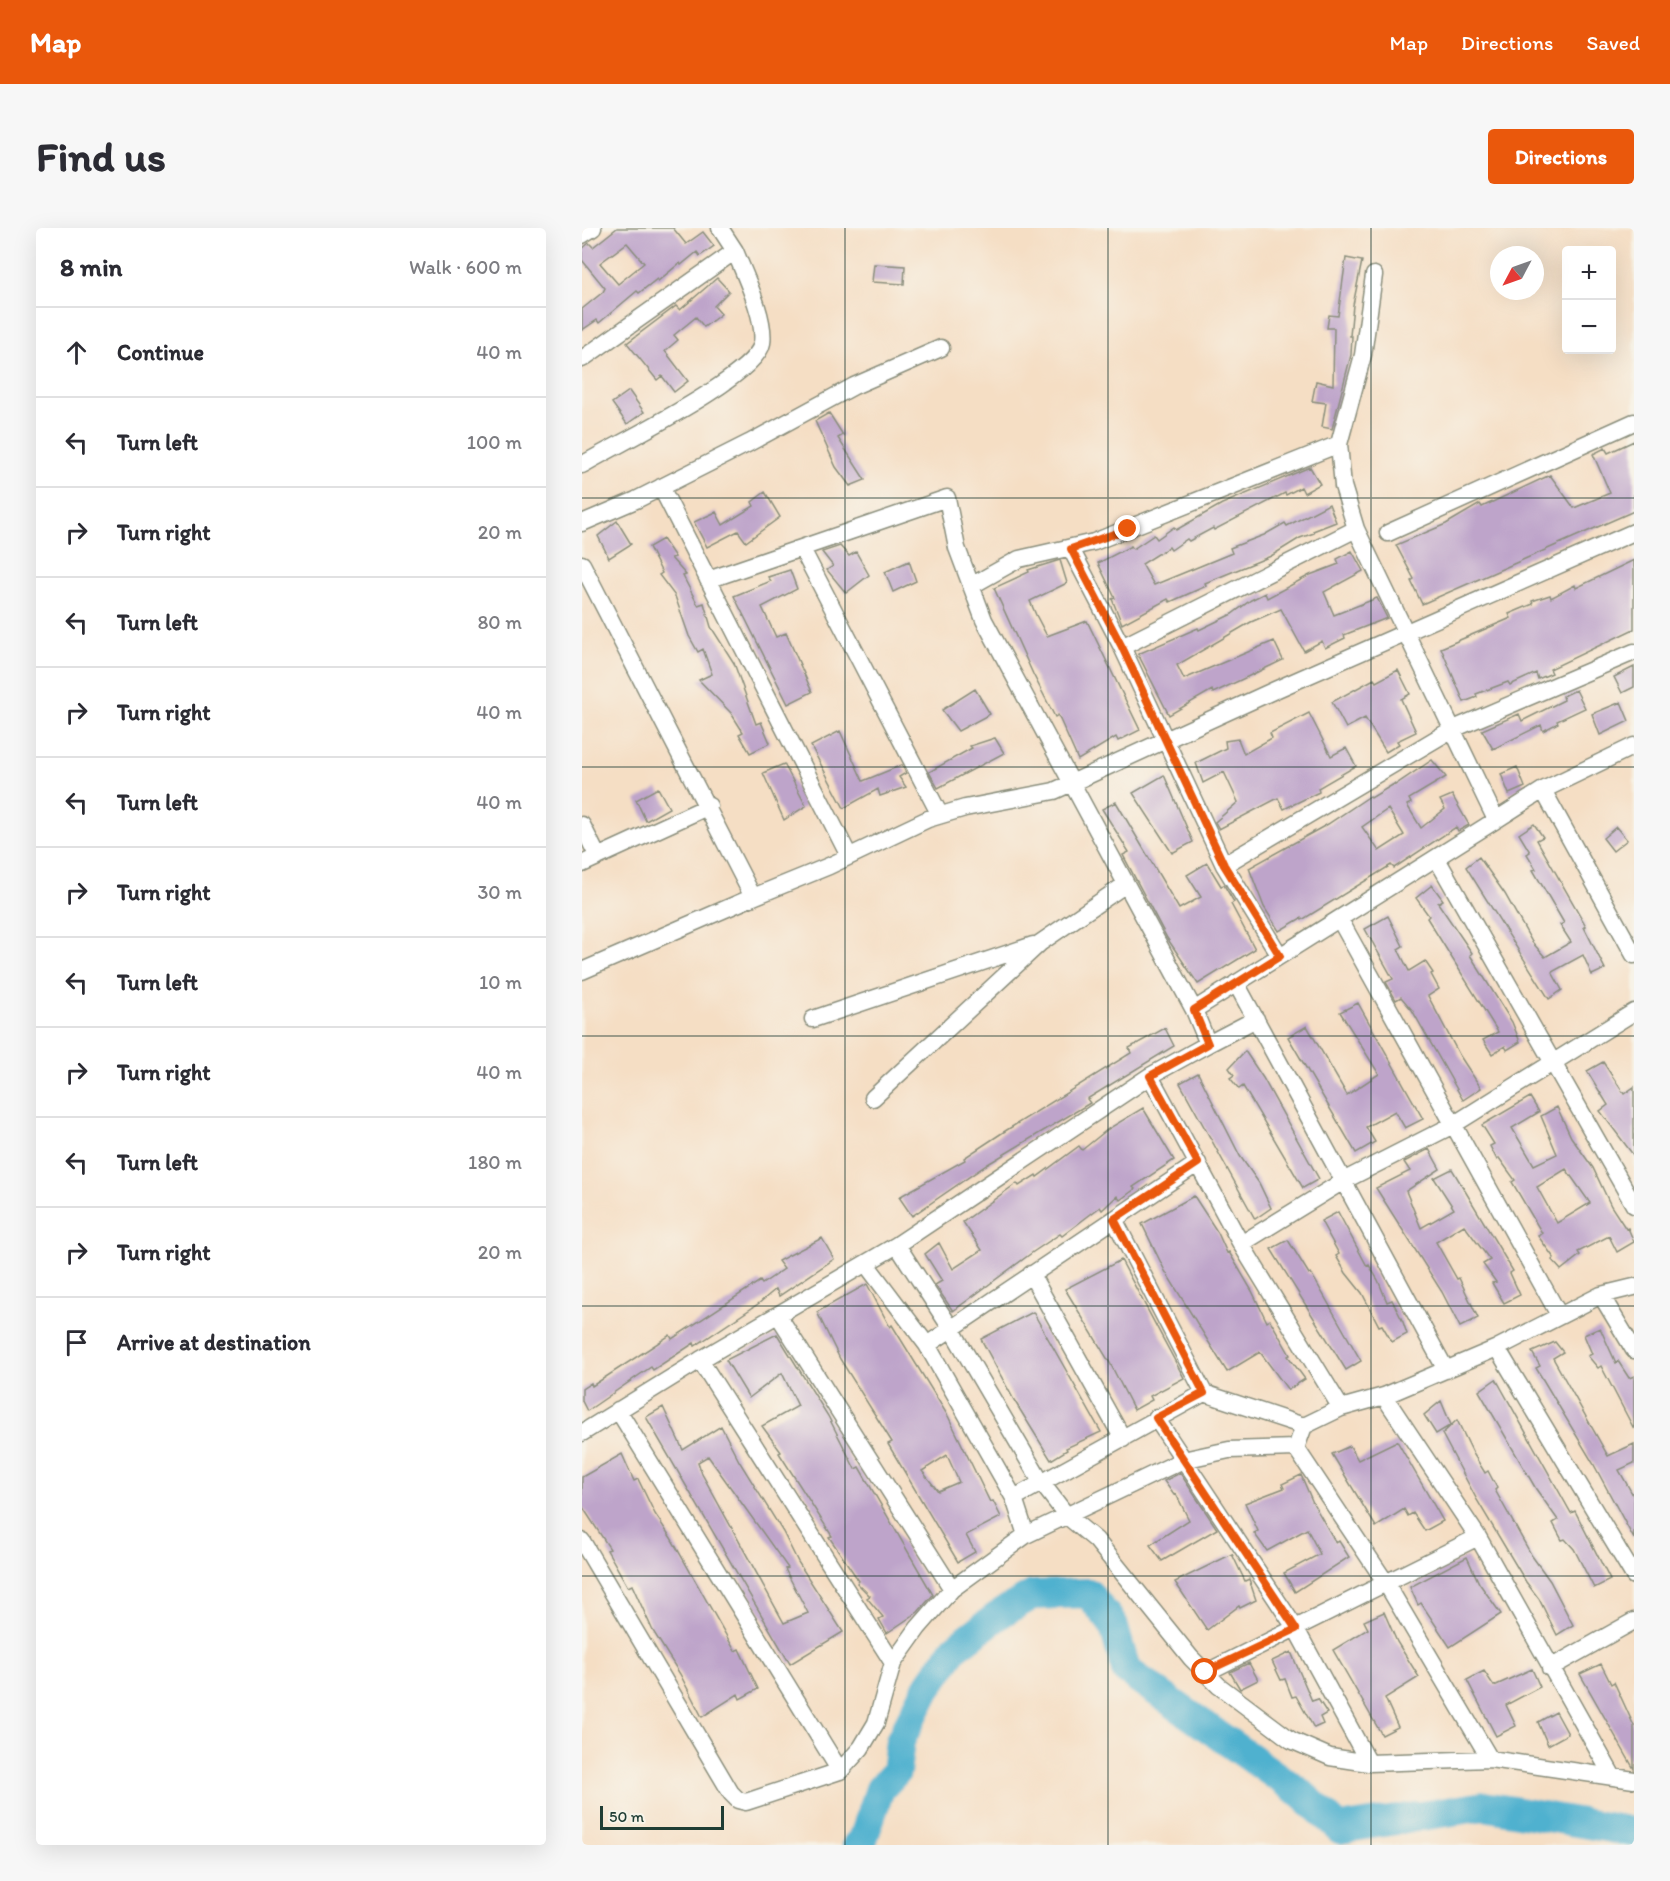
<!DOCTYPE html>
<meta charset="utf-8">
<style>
:root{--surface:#fff;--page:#f7f7f7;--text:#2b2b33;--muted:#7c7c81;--line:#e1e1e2;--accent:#ea580c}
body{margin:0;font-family:Itim,sans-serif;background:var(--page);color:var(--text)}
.controls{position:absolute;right:18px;top:18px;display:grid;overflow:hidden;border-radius:6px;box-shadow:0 6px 24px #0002}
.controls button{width:54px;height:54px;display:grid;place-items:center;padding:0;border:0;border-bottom:2px solid var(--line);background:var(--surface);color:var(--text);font:30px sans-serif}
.compass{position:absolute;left:908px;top:18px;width:54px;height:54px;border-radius:50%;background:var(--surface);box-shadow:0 6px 24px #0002;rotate:229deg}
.scale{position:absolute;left:18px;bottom:15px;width:124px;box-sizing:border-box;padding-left:6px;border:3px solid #1f3d34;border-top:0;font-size:16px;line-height:21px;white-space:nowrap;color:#1f3d34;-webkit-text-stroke:4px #f7f3e8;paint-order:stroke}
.stop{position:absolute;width:18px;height:18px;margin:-14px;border:4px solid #ea580c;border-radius:50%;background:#fff}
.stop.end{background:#ea580c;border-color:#fff;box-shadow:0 2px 6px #0008}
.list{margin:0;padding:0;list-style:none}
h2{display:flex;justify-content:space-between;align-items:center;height:78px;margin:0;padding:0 24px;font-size:26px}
h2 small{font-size:20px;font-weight:400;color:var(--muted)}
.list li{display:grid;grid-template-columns:39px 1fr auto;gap:18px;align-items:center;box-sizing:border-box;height:90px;padding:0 24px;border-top:2px solid var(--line)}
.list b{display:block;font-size:22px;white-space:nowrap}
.list em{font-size:20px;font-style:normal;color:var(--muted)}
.icon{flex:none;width:33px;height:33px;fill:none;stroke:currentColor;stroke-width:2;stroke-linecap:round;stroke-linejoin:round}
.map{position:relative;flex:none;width:1052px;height:1617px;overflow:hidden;border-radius:6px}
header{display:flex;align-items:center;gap:36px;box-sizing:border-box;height:84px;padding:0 30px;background:var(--accent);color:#fff}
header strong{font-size:28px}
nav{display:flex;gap:33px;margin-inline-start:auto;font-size:21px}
.intro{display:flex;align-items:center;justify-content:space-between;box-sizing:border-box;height:144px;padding:0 36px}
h1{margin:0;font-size:42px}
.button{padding:15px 27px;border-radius:6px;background:var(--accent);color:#fff;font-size:21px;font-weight:700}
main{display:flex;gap:36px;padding:0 36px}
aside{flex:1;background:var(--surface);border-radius:6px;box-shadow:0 6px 24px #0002}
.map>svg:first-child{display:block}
</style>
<header>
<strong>Map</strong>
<nav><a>Map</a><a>Directions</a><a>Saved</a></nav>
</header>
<div class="intro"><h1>Find us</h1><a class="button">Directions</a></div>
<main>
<aside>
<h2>8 min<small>Walk · 600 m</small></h2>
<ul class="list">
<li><svg class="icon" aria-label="ahead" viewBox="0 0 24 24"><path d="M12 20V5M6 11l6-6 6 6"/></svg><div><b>Continue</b></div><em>40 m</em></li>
<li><svg class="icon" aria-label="left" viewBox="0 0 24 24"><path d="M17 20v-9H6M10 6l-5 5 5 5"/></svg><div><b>Turn left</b></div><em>100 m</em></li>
<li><svg class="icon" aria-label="right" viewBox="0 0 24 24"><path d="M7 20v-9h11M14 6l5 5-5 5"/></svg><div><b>Turn right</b></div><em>20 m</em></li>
<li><svg class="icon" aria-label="left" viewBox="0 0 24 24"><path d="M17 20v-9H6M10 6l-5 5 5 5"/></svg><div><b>Turn left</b></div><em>80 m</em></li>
<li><svg class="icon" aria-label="right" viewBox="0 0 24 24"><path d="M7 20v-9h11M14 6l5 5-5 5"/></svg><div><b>Turn right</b></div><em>40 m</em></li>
<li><svg class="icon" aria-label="left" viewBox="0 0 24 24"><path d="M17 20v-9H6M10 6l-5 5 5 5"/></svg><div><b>Turn left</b></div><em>40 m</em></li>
<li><svg class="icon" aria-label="right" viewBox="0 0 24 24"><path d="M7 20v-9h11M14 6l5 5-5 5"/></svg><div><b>Turn right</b></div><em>30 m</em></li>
<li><svg class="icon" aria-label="left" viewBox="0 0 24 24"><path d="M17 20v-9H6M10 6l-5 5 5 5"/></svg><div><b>Turn left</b></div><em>10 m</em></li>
<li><svg class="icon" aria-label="right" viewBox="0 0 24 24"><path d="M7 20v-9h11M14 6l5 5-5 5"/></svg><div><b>Turn right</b></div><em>40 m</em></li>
<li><svg class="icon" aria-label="left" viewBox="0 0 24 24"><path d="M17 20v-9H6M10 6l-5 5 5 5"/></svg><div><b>Turn left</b></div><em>180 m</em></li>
<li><svg class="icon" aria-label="right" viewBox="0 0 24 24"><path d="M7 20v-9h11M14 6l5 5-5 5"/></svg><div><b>Turn right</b></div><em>20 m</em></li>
<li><svg class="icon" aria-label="arrive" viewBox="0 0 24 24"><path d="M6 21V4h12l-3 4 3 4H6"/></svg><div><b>Arrive at destination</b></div></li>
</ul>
</aside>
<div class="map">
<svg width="1052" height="1617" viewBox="0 0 1052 1617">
<rect width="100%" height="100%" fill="#f7f3e8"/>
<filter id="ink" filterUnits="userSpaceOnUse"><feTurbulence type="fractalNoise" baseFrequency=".0167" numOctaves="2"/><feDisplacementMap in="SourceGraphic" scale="12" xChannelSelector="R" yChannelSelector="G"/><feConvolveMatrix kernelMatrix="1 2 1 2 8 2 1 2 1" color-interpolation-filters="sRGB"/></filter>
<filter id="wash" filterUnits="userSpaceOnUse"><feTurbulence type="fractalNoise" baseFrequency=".008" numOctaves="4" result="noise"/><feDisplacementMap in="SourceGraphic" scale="24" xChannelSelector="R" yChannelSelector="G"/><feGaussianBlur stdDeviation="1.35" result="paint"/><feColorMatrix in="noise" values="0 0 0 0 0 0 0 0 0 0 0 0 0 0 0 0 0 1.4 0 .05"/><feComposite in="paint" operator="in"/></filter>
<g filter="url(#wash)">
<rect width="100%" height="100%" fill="#f5dec4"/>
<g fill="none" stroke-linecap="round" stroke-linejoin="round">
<!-- river -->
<path stroke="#50b1cf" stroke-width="30" d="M275 1617 280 1614 298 1561 314 1544 318 1513 345 1460 373 1420 421 1384 451 1367 506 1365 531 1396 544 1442 720 1566 758 1601 902 1578 1052 1604"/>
</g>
<g id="blocks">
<!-- building -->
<path fill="#bea4ca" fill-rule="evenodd" d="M35 0H91L104 16 121 4 132 18 118 28 115 24 99 37 98 35 76 53 75 51 57 65 55 63 17 95 15 92 0 102V81L21 64 23 60 0 32V21L7 15 11 19ZM45 15 62 35 36 56 18 35Z
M764 30 780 33 771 77 768 108H770L769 127 750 201 740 199 744 175 730 173 734 153 751 157 752 100H745L747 87 756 88Z
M292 36 323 38 322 56 290 54Z
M135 50 147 63 132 78 139 86 122 99 114 89 92 107 96 112 83 123 106 153 92 164 80 148 75 152 45 115 94 78 98 82Z
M47 163 62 184 45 196 30 175Z
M247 185 261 207 256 210 283 252 268 258 254 239 233 193Z
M1052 213V283L840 376 829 353 832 351 814 317 864 296 898 276 900 279 968 247 992 280 1028 265 1011 226 1023 220 1026 225Z
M728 239 738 256 722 265 719 259 704 267 703 265 632 302 631 300 607 313 605 311 589 322 587 319 560 336 572 357 650 325 648 320 682 307 703 295 705 298 747 276 754 294 731 303 732 305 718 310 689 328 623 355 624 358 588 374 586 371 540 396 530 371 533 370 516 335 549 318 551 321 572 307 575 311 592 299 594 302 640 276Z
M183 264 198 289 164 314 156 303 125 319 112 294 134 284 141 297 172 278 170 274Z
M35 293 49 316 27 330 16 308Z
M81 311 93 329 89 330 104 347 101 348 116 377 122 375 129 399 152 435 174 496 179 494 188 515 168 525 157 506 161 504 149 485 117 452 130 446 121 421 116 424 107 408 93 368 77 347 80 345 67 319Z
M258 318 267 328 274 324 287 347 264 365 245 342 251 338 240 324Z
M770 323 781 343 742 364 752 387 795 370 805 390 762 407 763 410 743 420 740 413 722 423 699 381 669 394 595 437 602 451 692 413 701 432 631 465 630 462 587 487 556 426 616 400 617 402 650 386 669 372 683 365 685 370 728 347 757 336 755 331Z
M478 332 485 355 448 373 454 387 465 408 505 393 558 502 536 513 534 509 496 532 476 487 473 489 451 446 412 360 447 344 446 342Z
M1052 332V401L968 441 970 445 956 451 954 445 928 457 926 454 894 466 895 469 882 474 859 420 929 390 927 386 951 376 950 373 968 367 969 370 993 357 994 360Z
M327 333 334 353 311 364 303 344Z
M208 342 215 361 180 379 194 409 204 405 230 464 206 476 152 368 189 353 186 349Z
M1052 439V459L1040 465 1032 449Z
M816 442 828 466 819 471 834 504 815 513 817 516 804 524 783 490 764 500 750 474 792 451 794 454Z
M393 461 408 486 376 503 360 482Z
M994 462 1003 480 975 493 976 495 961 503 959 497 911 521 900 502 937 486 940 493 982 472 981 468Z
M1039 474 1047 493 1018 507 1010 486Z
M727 485 749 528 764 520 774 538 736 560 737 564 702 581 696 570 637 601 633 594 656 574 642 544 621 555 614 535 644 520 643 513 656 511 662 526 690 510 688 505Z
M258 503 281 553 320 537 324 545 317 549 324 559 298 568 296 561 262 580 229 518Z
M413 510 422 525 356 560 347 544 390 520 388 518Z
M850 532 864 549 827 571 829 575 825 577 839 600 863 581 858 572 870 567 887 597 876 603 874 599 812 640 809 637 720 692 719 690 697 703 682 679 667 640 746 596 788 568 789 570 812 556 813 557ZM806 581 822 607 797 623 780 599Z
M202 536 224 578 202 592 181 545Z
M935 539 943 559 927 566 919 546Z
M582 547 611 614 590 625 551 565Z
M76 560 87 580 64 593 54 572Z
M534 574 597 681 619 669 605 647 625 635 639 658 642 657 652 674 649 676 673 721 616 756 585 710 541 627 547 624 520 581Z
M952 596 961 609 955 612 1004 698 1002 699 1023 741 1010 747 1001 727 970 744 980 762 967 771 884 639 897 629 923 666 950 714 963 729 989 714 978 697 982 695 951 642 954 641 945 626 948 624 937 606Z
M1034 599 1045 612 1031 623 1021 610Z
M850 657 861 672 856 675 890 725 888 727 930 794 938 814 925 822 923 818 910 826 901 812 916 804 845 690 847 688 834 670Z
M806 688 821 718 816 721 827 743 843 733 851 745 849 746 857 761 846 768 878 828 899 860 881 872 830 782 819 769 814 772 804 754 811 751 783 701Z
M776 775 841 891 823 900 813 883 784 899 793 914 774 925 706 809 725 798 765 867 797 846 758 784Z
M583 800 592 818 505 871 508 875 406 936 330 988 317 969 383 932 382 930 420 905 549 825 547 820Z
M663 823 681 850 737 951 721 960 661 858 657 861 648 850 652 847 647 840Z
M1021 834 1042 866 1052 859V928L1018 883 1026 877 1005 843Z
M616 845 658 928 677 955 689 980 673 991 598 855Z
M948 869 957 884 930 900 952 937 975 926 959 888 975 879 989 909 1011 940 1029 978 1044 1001 1046 1000 1052 1014 1035 1024 1027 1008 996 1024 998 1027 979 1042 970 1032 972 1030 956 1008 960 1005 930 954 933 952 917 930 915 932 908 918 912 916 900 897ZM984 941 1008 975 975 995 955 959Z
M561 880 592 932 551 959 553 961 538 972 535 968 520 982 518 979 480 1008 478 1006 451 1024 371 1083 353 1057 360 1053 343 1026 357 1015 371 1041 400 1022 381 994 435 955 437 958 454 947 455 949 497 918 500 922 526 901Z
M847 921 858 941 824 963 839 1000 872 981 852 950 870 941 931 1043 928 1045 938 1067 922 1075 910 1055 914 1054 901 1036 908 1032 882 997 854 1014 875 1051 877 1050 896 1090 878 1099 860 1064 794 960 828 943 822 934Z
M612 968 636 1005 645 1025 647 1024 670 1063 685 1094 688 1092 708 1127 706 1128 723 1151 706 1162 678 1124 645 1144 583 1043 560 996Z
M756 984 785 1038 787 1037 796 1052 805 1074 810 1072 821 1094 825 1106 810 1114 800 1097 797 1098 780 1065 764 1045 754 1028 757 1026 739 993Z
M240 1010 252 1031 197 1068 194 1061 176 1076 113 1118 112 1115 71 1142 69 1139 5 1183 0 1173V1161L9 1155 10 1158 88 1107 90 1111 178 1053 180 1056 202 1041 196 1033Z
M706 1012 727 1046 729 1045 779 1133 764 1142 689 1021Z
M539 1032 602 1150 568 1168 570 1172 552 1182 528 1135 483 1061Z
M285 1056 308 1099 310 1097 366 1188 408 1274 411 1273 419 1289 384 1307 393 1324 376 1334 306 1216 310 1214 258 1131 235 1084ZM365 1227 377 1254 356 1263 340 1243Z
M451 1084 519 1204 484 1220 485 1222 469 1232 432 1172 399 1111Z
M1018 1100 1034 1135 1036 1133 1047 1150 1052 1148V1201L1019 1138 1016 1140 1006 1128 1010 1126 1002 1107Z
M195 1106 246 1188 273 1241 277 1239 351 1367 336 1384 305 1405 297 1391 301 1389 285 1370 288 1368 275 1355 277 1353 247 1309 250 1308 197 1225 199 1224 180 1198 216 1178 200 1145 167 1170 144 1132Z
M973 1114 981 1124 971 1130 1026 1228 1052 1216V1235L1037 1242 1052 1269V1311L1011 1235 954 1140 958 1138 950 1124Z
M914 1151 989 1285 993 1283 1028 1352 1012 1360 992 1321 983 1311 980 1312 971 1295 976 1292 954 1261 897 1163Z
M859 1173 869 1197 854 1206 842 1187Z
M81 1179 101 1222 139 1198 157 1233 201 1304 216 1334 261 1404 208 1436 64 1189ZM126 1228 206 1340 203 1341 226 1385 202 1395 120 1246 116 1234Z
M875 1192 892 1227 903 1245 906 1243 915 1260 913 1262 950 1328 968 1353 991 1397 975 1407 957 1371 944 1354 895 1272 860 1206Z
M815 1213 861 1293 843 1303 831 1285 826 1288 822 1281 794 1299 750 1226 768 1218 776 1232Z
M40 1226 52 1253 56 1251 73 1286 89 1310 153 1423 157 1421 176 1461 158 1471 156 1466 120 1489 98 1446 71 1403 50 1357 46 1359 25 1322 28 1321 0 1278V1249Z
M598 1245 635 1301 580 1333 568 1317 607 1292 594 1266 592 1267 582 1253Z
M719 1247 731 1275 754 1315 757 1313 767 1329 713 1364 702 1345 738 1326 725 1301 685 1323 672 1305 676 1303 663 1275 702 1260 700 1256Z
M650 1326 663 1353 667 1351 674 1372 658 1380 657 1378 625 1402 593 1354Z
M885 1329 897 1355 919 1386 868 1419 839 1375 836 1377 828 1359Z
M802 1384 815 1414 837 1449 803 1470 816 1499 800 1507 751 1422 786 1401 782 1393Z
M709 1424 730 1473 736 1471 745 1485 738 1489 741 1496 732 1500 714 1468 710 1469 703 1451 699 1452 690 1433Z
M667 1435 676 1452 658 1461 648 1444Z
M1019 1436 1029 1456 1032 1454 1052 1498V1541L998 1446Z
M950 1441 958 1459 924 1477 934 1498 914 1508 885 1452 902 1443 912 1458Z
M974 1484 986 1506 966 1517 956 1494Z"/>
</g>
</g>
<g filter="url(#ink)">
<use href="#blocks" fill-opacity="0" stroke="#8a8e7c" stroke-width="1.5"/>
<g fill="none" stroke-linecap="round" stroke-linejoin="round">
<!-- minor casing -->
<g stroke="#8a8e7c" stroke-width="19">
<path id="minor" d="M0 7 11 0
M0 131 153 23 138 0
M0 237C33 217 175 149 180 115 184 90 162 46 153 23
M79 259 267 628
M0 295 54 272 167 215 272 158 359 120
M806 305 1052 194
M220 321 358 587
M489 321 540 419 642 637 698 728
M0 336 171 669 247 638 346 591 383 580 472 563 693 462 1052 304
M126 352 365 270 375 320 402 392 612 782 914 592 774 301 761 258 757 216 781 127 792 47
M389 358 437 331 512 314 757 216
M540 419 774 301
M961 562 1052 727
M914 592 961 562 1052 518
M0 597 16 629
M855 631 1052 977
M0 636 127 578
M642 637 869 502 1052 424
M758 692 977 1087
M0 743 171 669
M654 755 864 1142
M231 791 451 717
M626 816 674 791
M568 848 659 1016 759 1180
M291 870 458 715 544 656
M532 991 622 1165 722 1198 759 1180 802 1168 915 1120 1019 1067 1052 1059
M659 1016 763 952 871 897 1052 784
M315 1017 370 1102 459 1254 485 1288 514 1312 609 1430 637 1458 709 1512 748 1529 787 1535 908 1531 1052 1552
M284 1036 345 1117 432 1270 444 1307
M449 1046 541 1211
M1019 1067 1052 1122
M196 1087 370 1361
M345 1117 616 935
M915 1120 1052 1348
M118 1132 311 1435
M802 1168 896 1309 1031 1549
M36 1182 258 1543
M574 1190 714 1401 787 1535
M0 1205 118 1132 315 1017 568 848 626 816 612 782
M714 1220 804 1355 908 1531
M432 1270 622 1165
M0 1313 149 1565 156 1572 164 1574 258 1543 279 1520 294 1495 311 1435 336 1400 370 1361 444 1307 601 1232 647 1222 714 1220 722 1198
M968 1440 1052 1393
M623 1445 896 1309"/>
</g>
<!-- minor -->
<use href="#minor" stroke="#fff" stroke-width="16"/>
</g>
</g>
<g fill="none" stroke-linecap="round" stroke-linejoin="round" filter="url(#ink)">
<!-- route -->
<path stroke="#ea580c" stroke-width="8" d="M546 301 489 321 540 419 642 637 698 728 612 782 626 816 568 848 616 935 532 991 622 1165 574 1190 714 1401 623 1444"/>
</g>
<!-- grid -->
<path fill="none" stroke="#1f3d34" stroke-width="1.5" stroke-opacity="0.55" d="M263 0V1617M526 0V1617M789 0V1617M0 270H1052M0 539H1052M0 808H1052M0 1078H1052M0 1348H1052"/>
</svg>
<div class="controls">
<button>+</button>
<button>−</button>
</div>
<svg class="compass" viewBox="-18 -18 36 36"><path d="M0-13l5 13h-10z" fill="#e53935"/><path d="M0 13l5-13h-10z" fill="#7c7c81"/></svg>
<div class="scale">50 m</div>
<div class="stop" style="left:623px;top:1444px"></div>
<div class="stop end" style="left:546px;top:301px"></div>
</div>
</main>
